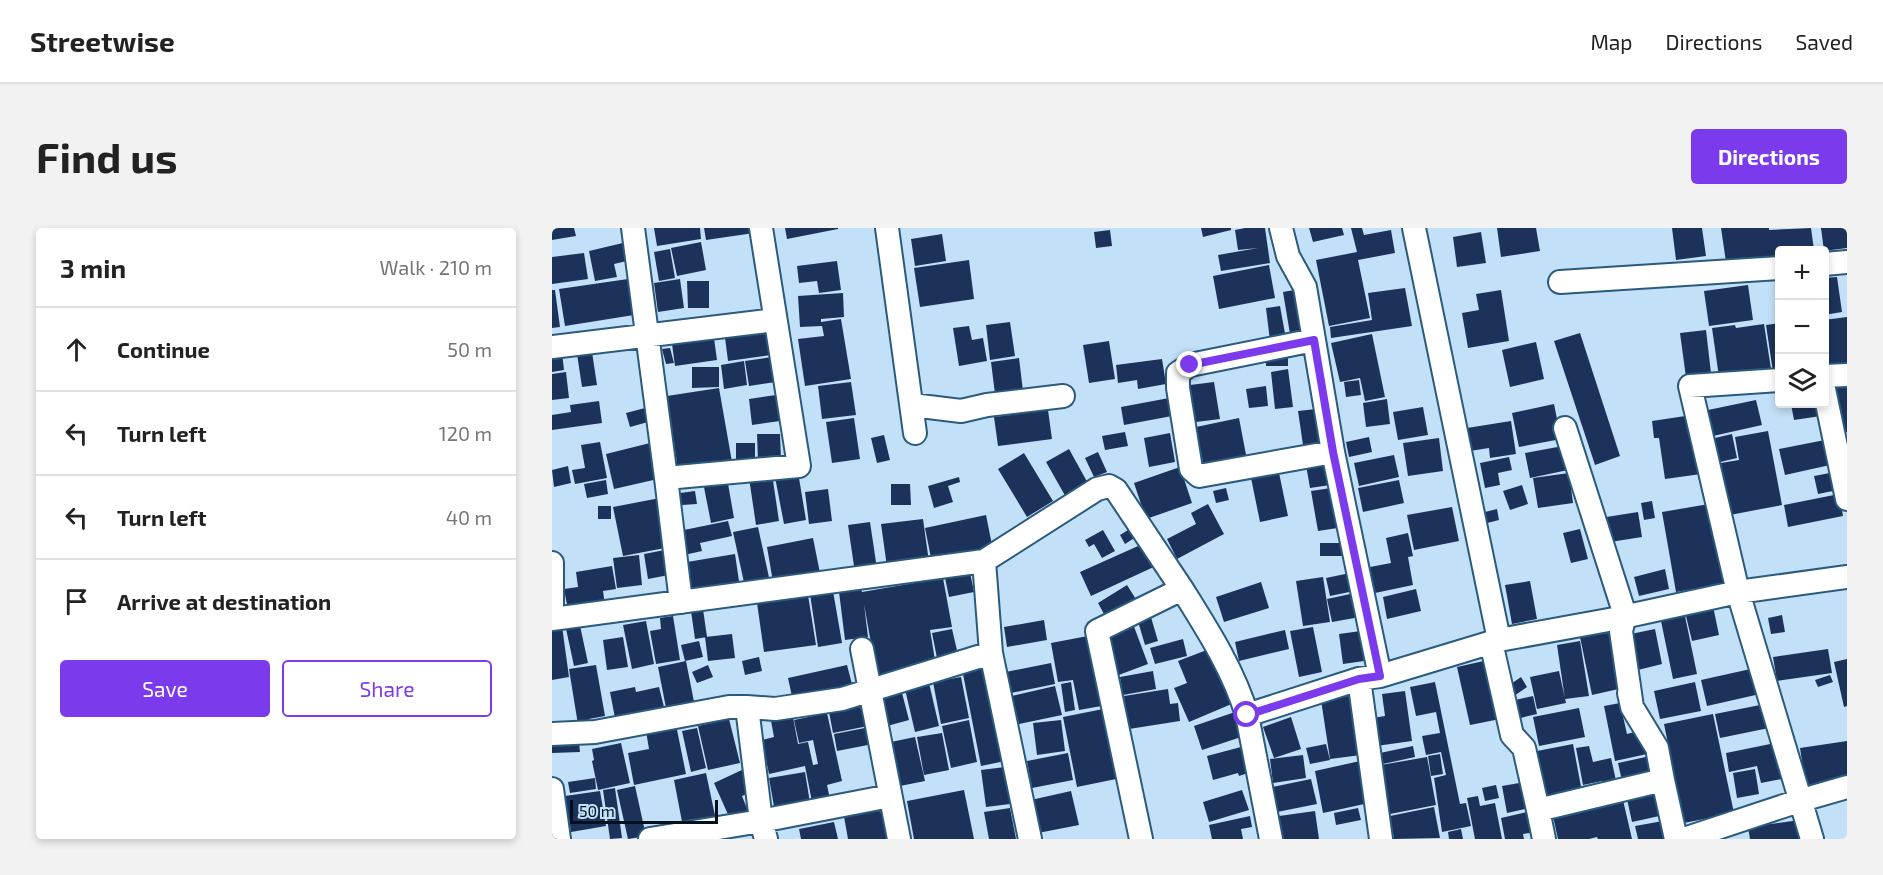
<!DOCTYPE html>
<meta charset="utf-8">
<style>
:root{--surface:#fff;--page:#f2f2f2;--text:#222;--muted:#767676;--line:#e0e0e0;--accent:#7c3aed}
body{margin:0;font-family:"Exo 2",sans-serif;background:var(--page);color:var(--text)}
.controls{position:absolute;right:18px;top:18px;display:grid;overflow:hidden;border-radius:6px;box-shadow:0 3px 9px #0003}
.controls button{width:54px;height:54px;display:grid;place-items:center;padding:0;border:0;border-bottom:2px solid var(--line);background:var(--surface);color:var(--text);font:30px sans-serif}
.scale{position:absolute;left:18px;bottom:15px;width:148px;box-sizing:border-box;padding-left:6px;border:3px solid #00101d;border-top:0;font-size:16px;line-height:21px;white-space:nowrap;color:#00101d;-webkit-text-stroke:4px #c2e1f9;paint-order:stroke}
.stop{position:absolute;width:18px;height:18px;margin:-14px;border:4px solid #7c3aed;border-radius:50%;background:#fff}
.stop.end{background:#7c3aed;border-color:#fff;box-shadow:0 2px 6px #0008}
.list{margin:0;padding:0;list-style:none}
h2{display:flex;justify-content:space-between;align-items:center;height:78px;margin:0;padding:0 24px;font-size:26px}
h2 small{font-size:20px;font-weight:400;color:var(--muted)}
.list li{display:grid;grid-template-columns:39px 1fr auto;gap:18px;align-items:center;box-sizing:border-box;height:84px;padding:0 24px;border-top:2px solid var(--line)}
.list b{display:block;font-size:22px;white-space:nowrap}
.list em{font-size:20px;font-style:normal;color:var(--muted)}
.actions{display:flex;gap:12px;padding:18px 24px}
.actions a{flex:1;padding:14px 0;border:2px solid var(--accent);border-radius:6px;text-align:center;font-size:21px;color:var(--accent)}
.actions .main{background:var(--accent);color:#fff}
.icon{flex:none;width:33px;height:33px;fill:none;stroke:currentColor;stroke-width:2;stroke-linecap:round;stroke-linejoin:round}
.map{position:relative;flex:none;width:1295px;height:611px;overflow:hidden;border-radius:6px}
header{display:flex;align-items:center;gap:36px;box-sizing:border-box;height:84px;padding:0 30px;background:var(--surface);border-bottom:2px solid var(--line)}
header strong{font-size:28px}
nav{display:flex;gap:33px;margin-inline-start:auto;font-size:21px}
.intro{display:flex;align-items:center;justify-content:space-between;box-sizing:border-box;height:144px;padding:0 36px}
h1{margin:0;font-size:42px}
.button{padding:15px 27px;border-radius:6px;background:var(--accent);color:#fff;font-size:21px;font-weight:700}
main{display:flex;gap:36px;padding:0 36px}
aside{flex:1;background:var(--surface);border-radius:6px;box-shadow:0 3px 9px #0003}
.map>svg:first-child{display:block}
</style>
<header>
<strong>Streetwise</strong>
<nav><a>Map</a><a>Directions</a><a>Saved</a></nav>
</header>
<div class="intro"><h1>Find us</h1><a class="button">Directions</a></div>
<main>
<aside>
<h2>3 min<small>Walk · 210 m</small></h2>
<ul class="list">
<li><svg class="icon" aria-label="ahead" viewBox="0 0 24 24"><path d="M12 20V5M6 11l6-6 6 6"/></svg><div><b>Continue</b></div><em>50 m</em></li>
<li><svg class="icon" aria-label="left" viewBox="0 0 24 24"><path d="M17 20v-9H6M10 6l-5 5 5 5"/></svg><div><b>Turn left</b></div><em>120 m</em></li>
<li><svg class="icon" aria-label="left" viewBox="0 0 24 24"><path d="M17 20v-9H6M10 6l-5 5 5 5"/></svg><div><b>Turn left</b></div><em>40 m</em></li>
<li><svg class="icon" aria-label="arrive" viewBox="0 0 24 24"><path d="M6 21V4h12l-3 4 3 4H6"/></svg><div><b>Arrive at destination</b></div></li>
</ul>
<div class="actions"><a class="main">Save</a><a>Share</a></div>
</aside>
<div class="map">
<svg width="1295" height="611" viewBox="0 0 1295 611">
<rect width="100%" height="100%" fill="#c2e1f9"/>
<!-- building -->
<path fill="#1d325b" d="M0 0H22L24 8 0 12Z
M102 0H148L149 11 105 18Z
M152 0H202V5L154 12Z
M233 0H286V1L235 11Z
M649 0H679V2L651 9Z
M693 0H713L718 35 669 43 666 27 706 20 686 22 683 2Z
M757 0H790L792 7 761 14Z
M799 0H810L812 7 839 2 843 25 806 32 818 90 777 98 764 32 805 24Z
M945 0H984L988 23 949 29Z
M1120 0H1150L1154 28 1124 32Z
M1169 0H1217V2L1259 0 1262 22H1228V27L1174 34Z
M1269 0H1295V20L1272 23Z
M558 2 560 18 544 20 542 4Z
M929 4 934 35 905 39 901 9Z
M390 6 394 33 363 38 359 11Z
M75 14 79 32 62 36 65 49 43 53 37 23Z
M149 14 154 42 125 48 119 20Z
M118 21 123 50 107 53 102 24Z
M32 25 36 51 0 56V29Z
M417 32 422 71 368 79 362 40Z
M285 33 289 62 267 65 265 53 247 55 245 38Z
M717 37 723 70 667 81 661 48Z
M1285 49 1290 84 1272 87V50Z
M76 51 82 87 13 98 7 61Z
M128 51 132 80 106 84 102 55Z
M135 53H157V80H136Z
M1196 57 1201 92 1157 98 1152 63Z
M853 60 860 98 779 110 778 99 820 92 816 65Z
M748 61 755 103 738 106 731 64Z
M0 62H3L8 99 0 100Z
M949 62 957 113 916 120 910 85 927 82 924 66Z
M291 65 292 89 269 91V94L289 91 299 151 253 158 246 111 272 108 270 98 248 99 246 68Z
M728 78 734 111 718 113 714 80Z
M1295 89V138L1272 139V92Z
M458 94 463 128 438 132 434 97Z
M1228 95V143L1221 144 1214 97Z
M1212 96 1219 141 1167 149 1160 100 1183 97 1184 100Z
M215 97 219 127 176 133 172 102Z
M417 98 420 112 431 110 435 133 407 138 401 100Z
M1154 102 1160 154 1135 157 1128 105Z
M161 103 165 132 123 138 120 116Z
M1028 105 1068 228 1043 237 1002 113Z
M820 106 833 169 813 173 808 150 788 154 779 115Z
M557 113 563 151 537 155 531 117Z
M984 114 992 151 958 159 950 122Z
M118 120 122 135 114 136 110 121Z
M10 124 12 142 0 144V126Z
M40 124 45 157 30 159 25 126Z
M714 127H736V138H714Z
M220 129 224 154 197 158 193 133Z
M467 130 471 163 443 166 439 134Z
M610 131 614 156 586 161 585 152 566 155 564 137Z
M192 133 195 157 172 161 169 137Z
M140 139H167V159L140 160Z
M736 141 741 179 723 181 719 144Z
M14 144 17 170 0 172V146Z
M807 152 809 167 794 169 792 154Z
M299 154 304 187 270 191 266 158Z
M662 154 668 191 644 194 638 157Z
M1295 157V204L1290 205 1284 159Z
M714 158 716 178 697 180 694 161Z
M167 160 180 234 126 242 115 168Z
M224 167 228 193 200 197 197 171Z
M617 170 620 188 572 197 569 179Z
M835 171 838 196 814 199 811 175Z
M1204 172 1210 197 1161 208 1156 182Z
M47 173 50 195 0 202V187L19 184 18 177Z
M1002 176 1009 211 967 219 960 185Z
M1239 176H1266L1269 188 1242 192Z
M871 179 876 207 846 212 841 184Z
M93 180 96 194 78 199 74 185Z
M764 181 768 215 751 217 746 183Z
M496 182 500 211 446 218 442 189Z
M1140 187 1149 246 1113 251 1107 210H1102L1100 193Z
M302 190 308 231 280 235 274 194Z
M687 190 695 232 652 241 644 199Z
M959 193 964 226 938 230 937 220 918 223 915 200Z
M1216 203 1230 277 1178 287 1169 235 1187 232 1183 209Z
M573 204 576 218 553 222 550 208Z
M618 205 623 234 597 239 592 210Z
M205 206H228L229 232 206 233Z
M1180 206 1185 230 1168 234 1163 210Z
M332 207 338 232 325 235 319 210Z
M817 209 820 224 797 229 794 214Z
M887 210 891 243 856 248 851 215Z
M1273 212 1278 237 1233 247 1227 221Z
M48 214 55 250 23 256 20 242 33 240 29 217Z
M102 214 110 250 62 261 54 226Z
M184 215H203V233H184Z
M1011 218 1016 242 978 250 973 225Z
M517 221 538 259 515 271 494 234Z
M546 224 555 244 542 249 533 230Z
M472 225 501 273 475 289 446 241Z
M842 227 847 249 807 258 802 235Z
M957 229 960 242 946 245 948 257 933 260 928 235Z
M781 233 785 256 758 260 754 237Z
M16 238 19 255 2 259 0 242Z
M628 239 640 275 594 291 582 255Z
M726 240 736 288 708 294 698 245Z
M246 244 254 292 232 296 223 249Z
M1017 245 1021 275 986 280 981 250Z
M1278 245 1281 263 1266 266 1262 248Z
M220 246 227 293 204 297 197 250Z
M407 249 408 254 396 258 401 274 382 280 376 258Z
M175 250 182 290 159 295 151 254Z
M54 252 56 266 35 270 32 256Z
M847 252 852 275 811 284 806 260Z
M339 256H358L359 277H339Z
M970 257 976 276 958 282 951 263Z
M786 259 792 299 766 303 759 263Z
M674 260 677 272 664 275 661 263Z
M276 261 280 293 257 296 253 264Z
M143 263 145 276 130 277 128 265Z
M1287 266 1291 288 1236 299 1232 277Z
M108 270 118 319 71 328 61 279Z
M1100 273 1103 290 1092 292 1089 275Z
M656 276 672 306 625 331 615 311 644 296 639 285Z
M1157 276 1175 356 1124 364 1110 284Z
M46 278H59V291H46Z
M900 279 907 313 862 322 855 287Z
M945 281 947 292 935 295 933 284Z
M1086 284 1090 309 1052 315 1048 290Z
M434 287 441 322 380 335 373 300Z
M371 291 377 334 335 339 329 296Z
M176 293 180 308 148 315 150 323 132 327 127 303Z
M318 294 325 341 303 345 296 297Z
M206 299 218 354 193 359 181 304Z
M581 299 587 307 573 316 568 307Z
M1028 301 1036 331 1019 335 1011 305Z
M551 302 563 323 550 330 542 316 537 319 533 312Z
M856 305 861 328 856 329 861 357 823 365 818 339 839 335 834 310Z
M261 310 268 345 221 354 215 319Z
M595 314 606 337 539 368 528 344Z
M768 315H793V328H768Z
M118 321 122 346 96 351 92 326Z
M183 326 188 360 140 367 135 334Z
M87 327 90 357 65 360 61 330Z
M60 338 64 361 51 363 53 377 16 382 12 361 26 359 24 344Z
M417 340 422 364 397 369 392 345Z
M1113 341 1117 361 1087 368 1082 349Z
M798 345 802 363 778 368 774 350Z
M771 349 778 394 751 398 744 353Z
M391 350 400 399 378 402 384 438 325 449 312 376 316 409 293 412 287 364 309 361 310 364Z
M978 353 985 391 960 396 953 357Z
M709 354 717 380 672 394 664 369Z
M575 357 587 376 557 395 546 375Z
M864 361 869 383 835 391 831 369Z
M281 363 290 415 266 419 258 366Z
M803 365 808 389 780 394 775 371Z
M256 367 264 417 212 424 205 375Z
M1161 378 1167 407 1140 413 1133 384Z
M151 381 155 409 143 411 139 383Z
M598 386 606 413 593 417 585 390Z
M1230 387 1233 404 1219 406 1216 390Z
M121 388 128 432 104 436 98 403 109 401 108 390Z
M1133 388 1145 446 1121 451 1109 393Z
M492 392 495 412 455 419 452 399Z
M27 393 36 435 22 438 13 396Z
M94 393 102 436 80 441 71 397Z
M581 396 596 436 564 448 549 407Z
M10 398 17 449 0 452V399Z
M761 399 770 444 747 449 738 403Z
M400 401 407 431 386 435 380 405Z
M1103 401 1110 436 1082 443 1074 407Z
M733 402 737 421 687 433 683 414Z
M1059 402 1071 460 1040 467 1028 409Z
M809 403 812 433 791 436 787 406Z
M180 406 183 430 156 433 153 409Z
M541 407 555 477 527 482 521 452 506 454 499 415Z
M71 409 76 439 55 442 51 412Z
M631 411 635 428 603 436 598 420Z
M147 413 151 429 133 433 129 417Z
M1028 413 1037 468 1013 471 1005 417Z
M660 420 682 475 637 494 622 460 635 455 626 433Z
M1276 421 1280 445 1225 453 1221 429Z
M207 429 210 443 193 447 190 433Z
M1295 431V478L1292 479 1282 434Z
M936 432 948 491 918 497 905 439Z
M134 433 143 479 115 485 106 439Z
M499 435 503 456 459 465 454 444Z
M434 436 453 533 429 538 410 441Z
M44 437 53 488 37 491 38 501 27 503 17 441Z
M156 437 161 449 145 455 140 444Z
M295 437 301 460 241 473 236 450Z
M1203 440 1208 466 1155 478 1149 452Z
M601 443 604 461 571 467 568 449Z
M1007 443 1014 475 985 481 978 449Z
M1278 447 1281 454 1266 459 1263 452Z
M409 449 417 490 389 496 381 454Z
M969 449 975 459 959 470 953 460Z
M519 454 523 482 513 484 509 456Z
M883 454 908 576 914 575 919 598 890 604 882 550 894 547 889 524 874 527 870 508 888 505 884 484 864 488 858 459Z
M1143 454 1149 483 1108 491 1102 463Z
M377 455 387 498 363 504 353 461Z
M503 458 510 487 467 496 460 468Z
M83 459 84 464 107 459 112 479 63 490 58 464Z
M349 461 357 492 335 498 328 466Z
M616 461 618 476 626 475 628 493 577 501 572 468Z
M853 463 860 513 824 518 820 490 833 488 830 466Z
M800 467 809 527 778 531 769 472Z
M981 468 985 486 960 492 955 474Z
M311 472 316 498 281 505 276 479Z
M1068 475 1075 506 1090 502 1095 526 1063 533 1052 478Z
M1213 476 1217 500 1168 510 1163 486Z
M556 480 569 550 525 559 511 489Z
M1027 480 1033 509 987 518 981 489Z
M683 484 692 508 650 522 642 498Z
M275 485 290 553 275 557 279 576 261 579 253 538 217 546 210 512 222 509 219 493 241 489 246 516 256 514 261 537 266 536 261 512 247 515 242 492Z
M1161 486 1182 585 1132 595 1112 496Z
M739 489 749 521 722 530 711 499Z
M177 491 188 535 156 542 146 498Z
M417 492 425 534 399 540 390 498Z
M509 492 513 523 485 527 481 495Z
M124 497 134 546 82 557 76 525 97 521 94 503Z
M318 499 321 516 285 523 282 506Z
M145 500 154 540 139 544 130 503Z
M390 505 397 542 372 547 365 509Z
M363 509 373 553 348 558 339 514Z
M1295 513V553L1254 559 1248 520Z
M27 514 28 524 0 525V515Z
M1228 514 1235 550 1209 555 1205 538 1177 544 1174 525Z
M69 515 78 555 46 562 40 533 42 532 40 521Z
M774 516 778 532 758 536 754 520Z
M1021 516 1030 564 994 571 985 523Z
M861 518 863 529 831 536 828 525Z
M1037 518 1041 534 1059 530 1065 557 1051 560 1050 553 1031 557 1024 520Z
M689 519 696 545 687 548 686 545 661 552 655 528Z
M516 525 521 552 480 560 475 533Z
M888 526 891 546 879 548 876 528Z
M751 527 754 550 721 555 718 531Z
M1103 527 1106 545 1070 553 1066 535Z
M875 529 884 577 838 586 829 537Z
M808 533 817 575 771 585 763 543Z
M453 539 458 576 434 579 429 542Z
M192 541 202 563 190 568 196 583 178 591 162 555Z
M1203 541 1207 566 1185 570 1181 545Z
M253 544 259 581 223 584 217 550Z
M154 545 164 592 131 599 122 552Z
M43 550 44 561 18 565 16 554Z
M759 551 765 576 720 585 715 560Z
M973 554 978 580 955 585 950 558Z
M944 557 947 570 933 573 930 560Z
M83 558 94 608 76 611 65 562Z
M63 560 70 610 58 611 51 562Z
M412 562 422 611H362L355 573Z
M690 562 697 582 657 594 651 574Z
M48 563 54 598 19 604 13 568Z
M519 563 527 597 486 605 479 572Z
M1107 564 1112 587 1080 594 1075 571Z
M926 568 928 578 943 575 950 611H923L915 570Z
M1071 572 1080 611H1046L1045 609 1037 611H1006L1001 588Z
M333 576 339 611H296L291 583Z
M882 579 888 610 842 611 838 588Z
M458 580 464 611H437L432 584Z
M806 580 809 592 784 597 782 585Z
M763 583 767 611H723L720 589Z
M980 583 985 604 971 606 972 611H953L949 590Z
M698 588 700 599 689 601 691 611H660L657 597Z
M1248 592 1251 611H1198L1196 599Z
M1111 593 1114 611H1086L1083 598Z
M282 594 286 611H249L247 601Z
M909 601 911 611H897L896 604Z"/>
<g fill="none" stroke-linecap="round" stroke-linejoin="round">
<!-- minor casing -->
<g stroke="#2a5a7d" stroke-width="26">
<path id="minor" d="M81 0 114 250
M335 0 363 205
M729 0 736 28 753 59 762 112
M862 0 947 412
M1272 36 1295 34
M1008 54 1228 40
M0 119 223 92
M1272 148 1295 147
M1228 152 1138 158 1186 364 1260 611
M1272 161 1295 271
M360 177 409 183 435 177 511 168
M1013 200 1073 387 1069 403 1080 479
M781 224 647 248 639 241 626 160V145L638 137 762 112 781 224 828 448
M432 333 545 261 557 258 564 262 630 361
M0 335V390
M129 374 114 250 247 238 209 0
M0 391 432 333 439 425 478 611
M939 414 960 507 972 520 986 582
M310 421 347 611
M807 451 829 611
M1077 465 1080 479 1105 520 1111 552
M195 479 223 481 290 471 439 425
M695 487 719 611
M0 506 43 504 177 479H195L209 593 214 611
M0 561 7 611
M98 611 209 593 338 568
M589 611 545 403 630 361C655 401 681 441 695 487L807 451 828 448 947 412 1062 391 1186 364 1295 349
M992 611 986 582 1111 552 1124 611
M1132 611 1250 572 1295 559"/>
</g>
<!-- minor -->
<use href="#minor" stroke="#fff" stroke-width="22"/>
</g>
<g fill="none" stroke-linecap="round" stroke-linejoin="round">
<!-- route -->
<path stroke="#7c3aed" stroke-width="8" d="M638 137 762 112 781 224 828 448 807 451 695 487"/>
</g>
</svg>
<div class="controls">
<button>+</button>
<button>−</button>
<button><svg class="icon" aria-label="layers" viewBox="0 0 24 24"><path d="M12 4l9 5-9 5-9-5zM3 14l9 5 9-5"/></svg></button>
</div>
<div class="scale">50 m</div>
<div class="stop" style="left:695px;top:487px"></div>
<div class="stop end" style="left:638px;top:137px"></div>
</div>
</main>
